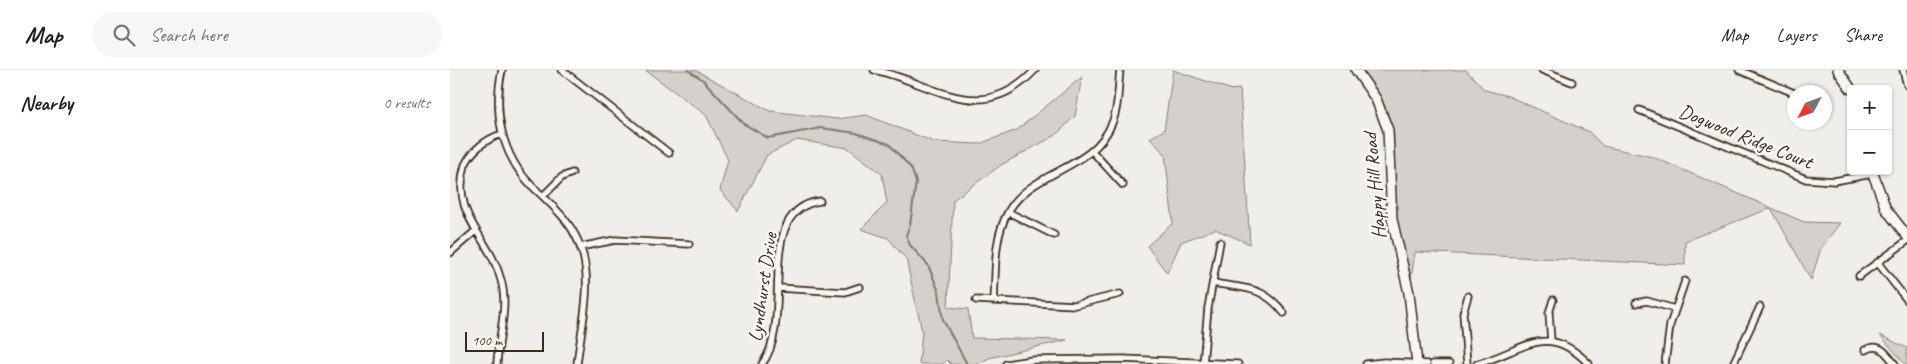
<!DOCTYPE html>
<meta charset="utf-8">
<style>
:root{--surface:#fff;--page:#f6f6f6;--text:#222;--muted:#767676;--line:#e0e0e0}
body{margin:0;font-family:Caveat,sans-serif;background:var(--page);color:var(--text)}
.controls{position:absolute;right:15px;top:15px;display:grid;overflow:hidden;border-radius:5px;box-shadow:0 1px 4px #0004}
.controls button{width:45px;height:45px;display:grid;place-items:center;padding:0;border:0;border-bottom:1px solid var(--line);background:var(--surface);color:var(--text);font:25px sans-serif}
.compass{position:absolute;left:1337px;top:15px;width:45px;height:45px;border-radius:50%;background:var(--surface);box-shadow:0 1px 4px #0004;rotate:229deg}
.scale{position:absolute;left:15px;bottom:12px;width:79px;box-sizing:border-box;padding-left:5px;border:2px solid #3b2a1e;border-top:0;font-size:14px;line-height:18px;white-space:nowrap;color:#3b2a1e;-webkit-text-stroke:4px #f6f6f2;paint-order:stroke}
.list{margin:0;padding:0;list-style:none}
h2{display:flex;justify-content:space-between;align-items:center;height:65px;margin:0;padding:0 20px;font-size:21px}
h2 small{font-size:16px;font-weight:400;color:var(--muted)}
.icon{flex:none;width:28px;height:28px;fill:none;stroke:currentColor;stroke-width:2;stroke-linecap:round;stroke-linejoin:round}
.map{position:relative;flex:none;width:1457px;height:294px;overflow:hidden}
header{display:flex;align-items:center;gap:30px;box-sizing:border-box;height:70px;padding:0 25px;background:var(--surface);border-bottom:1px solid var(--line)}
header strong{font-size:24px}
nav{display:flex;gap:28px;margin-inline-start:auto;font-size:18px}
.search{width:350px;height:45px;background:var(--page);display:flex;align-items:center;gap:12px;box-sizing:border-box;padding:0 18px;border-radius:28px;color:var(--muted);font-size:19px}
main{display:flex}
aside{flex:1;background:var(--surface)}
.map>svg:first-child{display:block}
</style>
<header>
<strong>Map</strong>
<div class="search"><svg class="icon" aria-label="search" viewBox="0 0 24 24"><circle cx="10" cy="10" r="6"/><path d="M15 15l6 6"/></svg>Search here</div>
<nav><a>Map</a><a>Layers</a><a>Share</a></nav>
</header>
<main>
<aside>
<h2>Nearby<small>0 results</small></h2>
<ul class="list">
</ul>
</aside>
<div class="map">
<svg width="1457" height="294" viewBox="0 0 1457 294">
<rect width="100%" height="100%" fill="#efeeea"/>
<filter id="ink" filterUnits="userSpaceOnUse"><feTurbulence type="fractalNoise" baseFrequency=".02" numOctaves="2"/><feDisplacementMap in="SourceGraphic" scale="10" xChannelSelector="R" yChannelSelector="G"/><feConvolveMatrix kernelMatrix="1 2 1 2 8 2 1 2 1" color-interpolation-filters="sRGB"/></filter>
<g filter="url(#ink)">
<!-- green -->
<path fill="#d4d1cc" stroke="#887e75" d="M195 0H245L320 41 387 49 416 45 484 72 529 74 567 60 632 7 625 46 606 65 551 95 503 130 498 237 518 239 522 268 617 270 539 288 527 294H501L497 290 493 294H469L472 261 456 189 438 168 411 159 437 133 432 104 398 78 347 70 317 85 288 141 270 120 278 90 256 45Z
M723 0 782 20 790 19 800 174 765 159 731 172 717 203 697 176 723 153 715 84 700 68 714 60Z
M906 0H1016L1035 20 1058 26 1139 62 1153 76 1203 87 1354 152 1390 153 1371 178 1361 210 1321 138 1235 171V195L965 182 959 223 949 185 938 60Z
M1430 265 1457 278V294H1455Z"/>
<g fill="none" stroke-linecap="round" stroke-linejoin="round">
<!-- stream -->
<path stroke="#81766d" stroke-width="2" d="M238 0 253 10 294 54 318 68 371 58 406 63 439 74 461 98 466 112 460 155 456 165 460 175 478 195 489 222 493 250 517 294"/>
<!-- street casing -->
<g stroke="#3b2a1e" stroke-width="9">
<path id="street" d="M52 0C43 41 51 85 82 116 104 137 125 154 133 185 142 220 131 258 127 294
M112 0 219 83
M424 0C483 12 530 59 585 0
M1092 0 1122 12
M1289 0 1344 23
M1453 0 1457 15
M1189 40 1356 109 1384 111 1422 104
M642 81 673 115
M94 125 112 107 122 103
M558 142 604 165
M130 177 165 170 239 174
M0 183 23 163
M1428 193 1457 230
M1409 206 1457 171
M763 213C795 219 812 215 834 243
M328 218 395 222 410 217
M526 230 625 235 670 224
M544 231C546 201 543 169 558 142 582 99 643 101 662 53 669 37 668 17 670 0
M1186 233 1197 231 1225 239
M1101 271 1099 243 1103 230
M1415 280C1430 272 1436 283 1445 294
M47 294C48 266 59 238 51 210 40 166 0 147 15 95 22 80 36 69 52 64
M312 294C346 250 302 140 370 131
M556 294 582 290 673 289 788 294
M753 294 758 238 770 172
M916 294 934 292 977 294
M983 294H999
M1017 294 1013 243 1018 226
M1027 294C1074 281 1096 250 1139 294
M1215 294 1220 255 1235 211
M1283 294 1310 237"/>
</g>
<!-- secondary casing -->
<g stroke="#3b2a1e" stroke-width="12">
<path id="secondary" d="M906 0 926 29 938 60 942 149 959 223 967 294
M1388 0 1401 19
M1422 101 1436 139 1457 166"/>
</g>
<!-- street -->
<use href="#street" stroke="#f6f6f2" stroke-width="5.5"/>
<!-- secondary -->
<use href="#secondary" stroke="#f6f6f2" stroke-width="9"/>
</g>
</g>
<g text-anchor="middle" stroke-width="5" stroke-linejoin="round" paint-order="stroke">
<!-- street labels -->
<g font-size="20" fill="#3b2a1e" stroke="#f6f6f2">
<text transform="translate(1296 66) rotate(22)" y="7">Dogwood Ridge Court</text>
<text transform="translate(924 116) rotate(-95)" y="7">Happy Hill Road</text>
<text transform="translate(312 217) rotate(-82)" y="7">Lyndhurst Drive</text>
</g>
</g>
</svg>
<div class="controls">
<button>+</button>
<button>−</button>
</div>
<svg class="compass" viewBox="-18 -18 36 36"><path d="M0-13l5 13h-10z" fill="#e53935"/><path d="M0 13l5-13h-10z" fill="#767676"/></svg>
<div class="scale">100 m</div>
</div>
</main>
